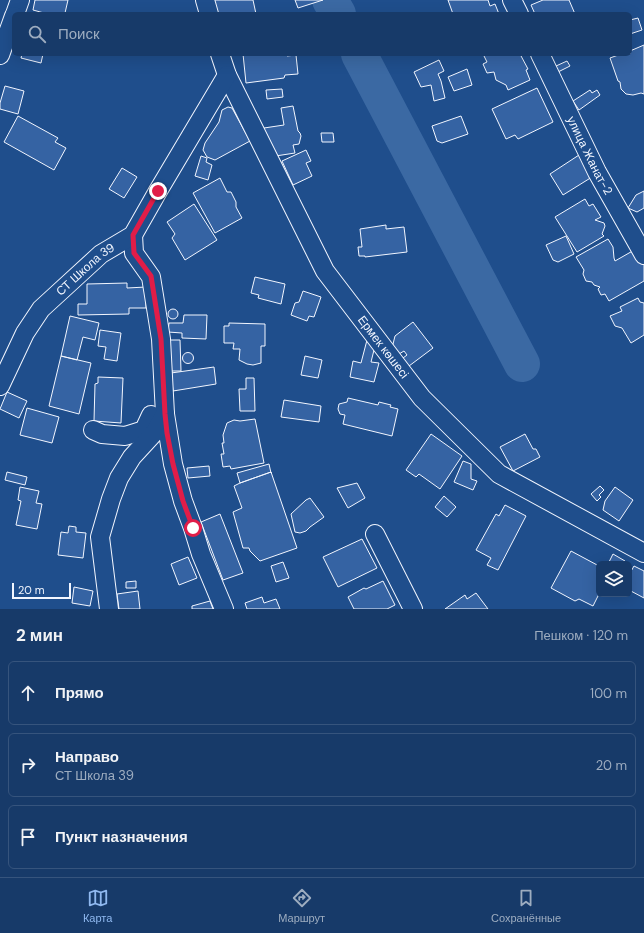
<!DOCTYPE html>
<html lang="ru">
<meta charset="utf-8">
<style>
:root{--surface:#173a69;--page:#20416f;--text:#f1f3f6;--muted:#9eadc0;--line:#36547d;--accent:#90b9f0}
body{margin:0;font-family:"DM Sans",sans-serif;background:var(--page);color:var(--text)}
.controls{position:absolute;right:12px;bottom:12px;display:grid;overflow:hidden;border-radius:6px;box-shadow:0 4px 16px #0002}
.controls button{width:36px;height:36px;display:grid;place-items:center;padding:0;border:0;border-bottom:1px solid var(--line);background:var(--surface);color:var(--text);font:20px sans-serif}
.scale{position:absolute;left:12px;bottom:10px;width:59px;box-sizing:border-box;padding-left:4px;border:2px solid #f2f6ff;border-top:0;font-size:11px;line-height:14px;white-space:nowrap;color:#f2f6ff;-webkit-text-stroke:3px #1f4e8c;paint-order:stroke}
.stop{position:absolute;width:12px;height:12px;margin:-9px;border:3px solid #e11d48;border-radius:50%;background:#fff}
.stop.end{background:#e11d48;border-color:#fff;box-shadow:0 1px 4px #0008}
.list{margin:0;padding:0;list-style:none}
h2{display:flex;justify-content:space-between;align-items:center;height:52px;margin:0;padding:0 16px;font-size:17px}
h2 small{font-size:13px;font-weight:400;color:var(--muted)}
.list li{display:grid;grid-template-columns:26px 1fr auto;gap:12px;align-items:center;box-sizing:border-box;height:64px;margin:0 8px 8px;padding:0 8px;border:1px solid var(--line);border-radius:6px}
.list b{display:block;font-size:15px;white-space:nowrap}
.list p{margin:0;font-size:13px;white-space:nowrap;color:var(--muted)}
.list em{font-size:13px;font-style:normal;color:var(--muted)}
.icon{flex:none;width:22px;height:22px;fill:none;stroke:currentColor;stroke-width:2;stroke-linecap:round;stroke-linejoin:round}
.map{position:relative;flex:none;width:644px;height:609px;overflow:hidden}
.search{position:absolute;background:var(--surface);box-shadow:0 4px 16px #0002;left:12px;right:12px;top:12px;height:44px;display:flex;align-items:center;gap:10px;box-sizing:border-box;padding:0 14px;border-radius:6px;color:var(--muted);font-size:15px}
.sheet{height:268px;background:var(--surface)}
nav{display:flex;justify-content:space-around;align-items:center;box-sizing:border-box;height:56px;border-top:1px solid var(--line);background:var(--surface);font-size:11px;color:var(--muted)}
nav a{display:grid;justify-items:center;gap:2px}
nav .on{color:var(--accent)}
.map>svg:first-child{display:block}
</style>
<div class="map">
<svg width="644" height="609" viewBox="0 0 644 609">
<rect width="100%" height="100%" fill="#1f4e8c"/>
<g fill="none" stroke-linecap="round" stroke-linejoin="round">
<!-- river -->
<path stroke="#3b69a3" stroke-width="36" d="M330 0 338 14
M359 54 522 364"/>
</g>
<!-- building -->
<path fill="#3563a3" stroke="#f2f6ff" d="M35 0H68L65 13 69 14H44V13L33 10Z
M212 0H253L256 14H215Z
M295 0H323L298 8Z
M448 0H488L490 6 495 4 499 14H453Z
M543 0H569L575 14H535L531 5Z
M638 18 642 30 630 34V20Z
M644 45V94L641 93 633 95 626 94 621 89 620 82 618 81 610 58 621 54H630V51Z
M22 54H43L41 63 21 58Z
M243 54H287V56L296 55 298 74 285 75 284 78 246 83Z
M483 54H520L528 69 526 70 530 80 508 90 506 85 496 80 494 72 487 73 483 64 487 62Z
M439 60 444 71 438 74 441 81 445 98 434 101 431 85 421 87 414 72Z
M567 61 570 66 558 72 556 66Z
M467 69 472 85 454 91 448 77Z
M5 86 24 91 18 114 0 109V103Z
M537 88 553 122 518 139 515 135 506 139 492 109Z
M282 89 283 97 267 99 266 90Z
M590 90 592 93 597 90 600 95 579 110 573 101Z
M293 106 298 131 300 133 301 136 299 144 293 145 295 153 269 157 264 128 284 125 281 108Z
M228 107 232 108 250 141 215 160 207 157 203 150 205 143 219 122 222 110Z
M18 116 58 138 55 142 66 148 54 170 4 142Z
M461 116 468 134 442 143 437 141 432 126Z
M321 133H333L334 142H322Z
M306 150 311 161 306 163 312 176 293 185 282 161Z
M579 155 592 177 563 195 550 174Z
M201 156 207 158 206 162 212 165 208 180 195 176Z
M122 168 137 177 124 198 109 189Z
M220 178 227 192H231L236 202V207L242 218 215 233 193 193Z
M644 191V208L637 212 628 208 636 195Z
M585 199 589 206 593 204 601 217 595 220 604 223 605 226 602 234 604 236 577 252 555 217Z
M194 204 217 240 185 260 172 238 175 234 167 222Z
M386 225V229L404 227 407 252 365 257V256H359L358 247H362L360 229Z
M566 236 574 254 558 262 553 260 546 245Z
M608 239 613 247 614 258 615 261 636 249 644 263V281L609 301 605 294 601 295 598 289 600 287 594 285 592 282 586 281 583 274 584 270 576 257Z
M255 277 285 284 281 304 258 298 259 295 251 293Z
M127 283V288L146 287V308H129V314L78 315V304H87V284Z
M303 291 321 297 314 317 309 316 307 321 291 315 295 303 299 302Z
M638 298 640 302 644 303V335L631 343 622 328 615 326 610 316 622 311 620 307Z
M168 314a5 5 0 1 1 10 0a5 5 0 1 1-10 0Z
M184 315H207L206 339 182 338V333L168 332 169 323H183Z
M70 316 99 323 95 340 83 337 77 360 61 356Z
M413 322 433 348 405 369 399 361 407 355 404 351 399 354 392 348 395 336Z
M229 323 265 324V346H261V363L253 365 247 364 239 360 240 349H233L234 343H224V326H229Z
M100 330 121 333 117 361 104 359 106 347 98 346Z
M169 340H180L181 371H170Z
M367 340 376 342 371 362 379 363 374 382 350 377 353 361 361 363Z
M182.5 358a5.5 5.5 0 1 1 11 0a5.5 5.5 0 1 1-11 0Z
M61 356 91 363 79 414 49 406Z
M305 356 322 360 318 378 301 375Z
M214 367 216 384 173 391 171 373Z
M98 377 123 378 121 423 94 421 95 384 98 383Z
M246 378H254L255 411H240L239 389H246Z
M7 392 27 401 19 418 0 409Z
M348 398 378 405 379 402 391 405 390 407 398 409 392 436 343 424 345 415 340 414 338 409 339 404 347 402Z
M284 400 321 406 319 422 281 417Z
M27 408 59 417 52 443 20 435Z
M255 419 264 463 231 469 230 466 223 467 221 454H224L222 443H224L223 435 227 423 234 420 240 421Z
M431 434 462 456 440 489 419 474 416 477 406 470Z
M525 434 533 449H536L540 457 513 471 500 447Z
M463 461 471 464V479L477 481 473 490 454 482Z
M269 464 271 473V472L240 483 237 473Z
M209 466 210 476 188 478 187 468Z
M7 472 27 477 25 485 5 480Z
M271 472 297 548 260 561 250 551 249 548H243L233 512 242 508 234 486 240 483Z
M357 483 365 498 348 508 337 488Z
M600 486 604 490 599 495 601 497 597 501 591 494Z
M20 487 39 491 36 503 42 504 37 529 16 525 21 501 18 500Z
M615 487 633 500 619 521 603 510 605 501Z
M444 496 456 507 447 517 435 507Z
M310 498 324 517 310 527 306 531 300 533 295 532 291 514 306 500Z
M505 505 526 516 498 570 487 565 491 558 476 550 496 514 499 516Z
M220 514 243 573 223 580 201 522Z
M69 526 76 527V532L86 533 83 558 58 555 61 532 68 533Z
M362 539 377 568 338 587 323 557Z
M571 551 599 566V594L593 606 579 599 575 601 551 588Z
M613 554 625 561 624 564H608Z
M188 557 197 578 179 585 171 564Z
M283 562 289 578 276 582 271 566Z
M634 566 644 571V598L629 590V575Z
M136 581V588H126V582Z
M383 581 395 605 387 609H354L348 597 364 588 366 589Z
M74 587 93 591 90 606 72 603Z
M138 591 140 609H119L117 594Z
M476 593 488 609H445L465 595 467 599Z
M262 597 264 603 276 599 280 609H247L245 603Z
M210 601 213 609H192V606Z"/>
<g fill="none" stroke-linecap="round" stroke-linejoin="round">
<!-- minor casing -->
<g stroke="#f2f6ff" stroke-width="20">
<g id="minor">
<path d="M205 0 209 14"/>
<path d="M512 0 519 14"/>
<path d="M15 14 20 0"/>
<path id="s1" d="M220 54 227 75 325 271 422 398 499 474 644 553"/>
<path id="s2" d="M540 54 597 172 644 255"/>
<path d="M0 55 14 16"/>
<path d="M133 235 134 253 151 277 161 339 165 414 173 464 183 501 193 528 201 554 224 609"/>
<path id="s3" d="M0 386 25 333 41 309 101 254 133 235 158 191 227 75"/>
<path d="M93 430 102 434 125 436 144 430 151 415"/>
<path d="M375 534 413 609"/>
<path d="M109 609 100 537 111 499 119 478 132 457 155 432 165 414"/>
</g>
</g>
<!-- minor -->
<use href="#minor" stroke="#1f4e8c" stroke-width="18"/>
</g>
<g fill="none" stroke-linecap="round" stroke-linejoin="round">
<!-- route -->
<path stroke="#e11d48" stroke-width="5" d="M158 191 133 235 134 253 151 276 161 339 165 414 167 433 173 464 183 501 193 528"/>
</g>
<g text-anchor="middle" stroke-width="3" stroke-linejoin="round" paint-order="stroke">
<!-- street labels -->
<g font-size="12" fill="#f2f6ff" stroke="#1f4e8c">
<text dy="4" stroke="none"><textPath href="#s2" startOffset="113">улица Жанат-2</textPath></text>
<text dy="4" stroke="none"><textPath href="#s3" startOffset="147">СТ Школа 39</textPath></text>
<text dy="4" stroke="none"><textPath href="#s1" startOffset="337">Ермек көшесі</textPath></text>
</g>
</g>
</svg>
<div class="controls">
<button><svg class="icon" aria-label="layers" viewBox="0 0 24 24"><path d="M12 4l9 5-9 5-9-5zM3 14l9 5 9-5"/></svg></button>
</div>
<div class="scale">20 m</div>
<div class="stop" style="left:193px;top:528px"></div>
<div class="stop end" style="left:158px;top:191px"></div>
<div class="search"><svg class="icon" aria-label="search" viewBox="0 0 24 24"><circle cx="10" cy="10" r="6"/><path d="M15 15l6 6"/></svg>Поиск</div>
</div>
<section class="sheet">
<h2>2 мин<small>Пешком · 120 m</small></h2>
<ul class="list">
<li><svg class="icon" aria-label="ahead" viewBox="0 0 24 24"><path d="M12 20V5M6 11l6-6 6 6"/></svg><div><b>Прямо</b></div><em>100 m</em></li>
<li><svg class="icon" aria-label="right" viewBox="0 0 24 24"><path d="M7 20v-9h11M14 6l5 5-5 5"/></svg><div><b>Направо</b><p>СТ Школа 39</p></div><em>20 m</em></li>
<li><svg class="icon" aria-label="arrive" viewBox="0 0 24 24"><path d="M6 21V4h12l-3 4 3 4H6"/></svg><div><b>Пункт назначения</b></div></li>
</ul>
</section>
<nav>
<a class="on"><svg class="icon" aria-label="map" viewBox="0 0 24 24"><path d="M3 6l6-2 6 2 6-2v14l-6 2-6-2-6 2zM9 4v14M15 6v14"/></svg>Карта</a>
<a><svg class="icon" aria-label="directions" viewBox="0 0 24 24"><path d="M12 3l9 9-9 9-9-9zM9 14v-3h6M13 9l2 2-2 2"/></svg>Маршрут</a>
<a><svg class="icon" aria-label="saved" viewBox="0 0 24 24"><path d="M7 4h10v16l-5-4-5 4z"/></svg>Сохранённые</a>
</nav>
